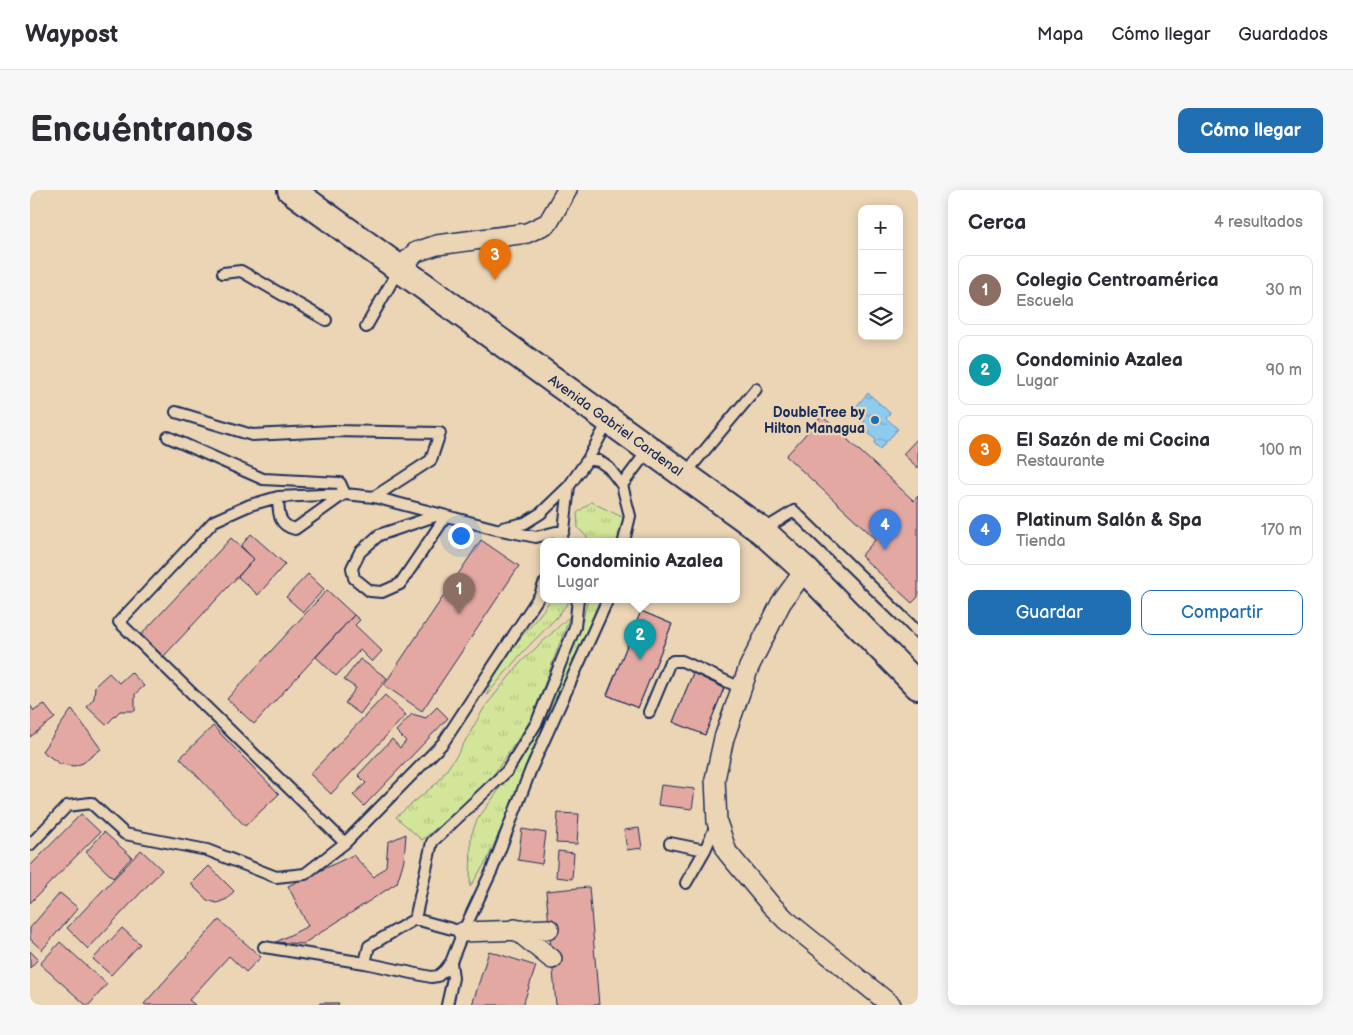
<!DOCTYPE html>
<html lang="es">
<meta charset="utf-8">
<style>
:root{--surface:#fff;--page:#f7f7f7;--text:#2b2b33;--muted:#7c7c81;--line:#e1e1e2;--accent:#1f6fb2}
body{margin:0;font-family:"Balsamiq Sans",sans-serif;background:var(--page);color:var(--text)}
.controls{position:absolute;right:15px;top:15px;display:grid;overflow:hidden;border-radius:10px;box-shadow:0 2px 12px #0003}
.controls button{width:45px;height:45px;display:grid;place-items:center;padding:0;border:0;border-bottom:1px solid var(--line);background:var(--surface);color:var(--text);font:25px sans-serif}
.you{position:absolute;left:430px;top:345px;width:18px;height:18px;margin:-12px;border:4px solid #fff;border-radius:50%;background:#1a73e8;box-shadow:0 0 0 8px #1a73e833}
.badge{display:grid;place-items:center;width:32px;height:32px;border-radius:50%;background:var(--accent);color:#fff;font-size:16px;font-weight:700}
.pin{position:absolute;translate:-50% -41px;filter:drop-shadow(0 1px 2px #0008)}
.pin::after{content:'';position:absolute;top:26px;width:18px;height:15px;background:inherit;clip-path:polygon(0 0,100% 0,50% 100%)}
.popup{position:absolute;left:510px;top:348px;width:200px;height:65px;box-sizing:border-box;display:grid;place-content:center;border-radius:10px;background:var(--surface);filter:drop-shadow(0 1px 4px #0005);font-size:16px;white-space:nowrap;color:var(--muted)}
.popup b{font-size:19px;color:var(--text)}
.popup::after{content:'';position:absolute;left:50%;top:100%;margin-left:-10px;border:10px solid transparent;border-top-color:var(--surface)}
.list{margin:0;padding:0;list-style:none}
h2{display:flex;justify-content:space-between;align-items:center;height:65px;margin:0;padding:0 20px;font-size:21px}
h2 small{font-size:16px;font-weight:400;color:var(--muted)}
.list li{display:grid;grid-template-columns:32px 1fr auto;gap:15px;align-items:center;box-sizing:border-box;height:70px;margin:0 10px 10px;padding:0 10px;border:1px solid var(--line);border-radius:10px}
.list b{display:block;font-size:19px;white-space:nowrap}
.list p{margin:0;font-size:16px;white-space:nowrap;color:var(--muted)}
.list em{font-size:16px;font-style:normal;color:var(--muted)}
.actions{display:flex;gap:10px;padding:15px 20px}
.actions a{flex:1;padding:11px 0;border:1px solid var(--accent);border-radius:10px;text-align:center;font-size:18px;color:var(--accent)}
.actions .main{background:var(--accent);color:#fff}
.icon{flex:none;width:28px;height:28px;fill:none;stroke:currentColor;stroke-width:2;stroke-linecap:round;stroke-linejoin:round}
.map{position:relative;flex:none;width:888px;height:815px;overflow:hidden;border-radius:10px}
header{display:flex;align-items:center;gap:30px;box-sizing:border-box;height:70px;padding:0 25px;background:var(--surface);border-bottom:1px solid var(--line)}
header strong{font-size:24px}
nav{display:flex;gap:28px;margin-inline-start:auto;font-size:18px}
.intro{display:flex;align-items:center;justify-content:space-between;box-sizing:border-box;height:120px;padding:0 30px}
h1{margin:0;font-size:35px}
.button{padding:12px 22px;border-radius:10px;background:var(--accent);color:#fff;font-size:18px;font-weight:700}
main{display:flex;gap:30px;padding:0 30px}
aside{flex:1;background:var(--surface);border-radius:10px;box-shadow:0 2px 12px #0003}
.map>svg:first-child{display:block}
</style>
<header>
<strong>Waypost</strong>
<nav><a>Mapa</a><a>Cómo llegar</a><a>Guardados</a></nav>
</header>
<div class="intro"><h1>Encuéntranos</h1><a class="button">Cómo llegar</a></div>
<main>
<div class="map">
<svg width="888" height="815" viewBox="0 0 888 815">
<defs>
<pattern id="grass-tufts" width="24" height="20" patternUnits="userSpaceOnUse" patternTransform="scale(1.25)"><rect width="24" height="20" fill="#d2e599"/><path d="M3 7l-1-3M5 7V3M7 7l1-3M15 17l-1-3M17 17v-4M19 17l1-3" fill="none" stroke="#b4c586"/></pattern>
<pattern id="water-ripples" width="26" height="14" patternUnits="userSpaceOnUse" patternTransform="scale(1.25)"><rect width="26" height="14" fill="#8eccef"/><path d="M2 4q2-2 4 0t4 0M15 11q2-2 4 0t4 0" fill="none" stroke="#73a6c5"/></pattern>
</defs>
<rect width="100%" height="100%" fill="#ecd5b5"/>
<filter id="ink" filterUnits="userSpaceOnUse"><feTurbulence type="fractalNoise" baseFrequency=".02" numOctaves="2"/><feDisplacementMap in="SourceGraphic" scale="10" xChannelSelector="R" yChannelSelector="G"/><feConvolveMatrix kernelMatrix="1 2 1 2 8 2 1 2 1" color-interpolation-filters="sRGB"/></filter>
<g filter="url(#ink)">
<!-- grass -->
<path fill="url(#grass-tufts)" stroke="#768a7c" d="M561 312 594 328 587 351H561L548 338 547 323Z
M521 409H540V410L527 427 491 464 456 506C459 498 462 489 466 481 481 455 505 434 521 409Z
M558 409H570L554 451 457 670 440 697 441 646 447 630 466 604 511 531 553 429Z
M540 426 501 530 464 584 432 617 392 650 366 627 408 592 429 562 454 518 491 472Z"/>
<!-- water -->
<path fill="url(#water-ripples)" stroke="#608db5" d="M838 203 860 223 856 228 868 239 850 259 844 253 846 250 830 236 835 231 823 220Z"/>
<!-- building -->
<path fill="#e3a8a2" stroke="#1b2f5e" d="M792 226 884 311 888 306V407L882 413 831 366 846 349 756 266Z
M888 248V278L873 264Z
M221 344 255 374 228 405 208 387 224 369 211 356Z
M201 348 224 369 133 467 110 446Z
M451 350 489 376 392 521 354 495Z
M278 384 294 399 273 422 256 407Z
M297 400 324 425 224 534 197 509Z
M611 421 642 434 608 518 577 505Z
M611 421 642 434 608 518 577 505Z
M324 425 330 430 325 435 352 461 342 472 330 460 306 486 286 467Z
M330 469 357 488 330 524 315 513 326 498 314 490Z
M101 482 114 496 105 504V521H90L76 535 57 517 64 508 65 496 79 483 89 493Z
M663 483 694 498 675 545 643 532Z
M663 483 694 498 675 545 643 532Z
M355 505 376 525 301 604 280 584Z
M14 514 25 528 0 547V515L4 521Z
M407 517 418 528 334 616 323 605 336 593 328 585 362 549 370 558 376 551 366 541 382 524 396 528Z
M42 519 71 559 53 573 44 576 30 574 12 561Z
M183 536 249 604 215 636 150 568Z
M631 595 665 599 662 619 628 615Z
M528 623 549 624 547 654 526 653Z
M51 624 70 642 0 713V676Z
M609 638 612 658 597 660 594 640Z
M492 639 516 643 512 674 488 670Z
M74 642 102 667 83 688 56 662Z
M376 644 374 670 367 693 273 754 246 752 278 736 258 696 323 665 344 687 356 676 358 652Z
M111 660 132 680 58 759 37 738Z
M528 661 544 663 542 689 526 687Z
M179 676 204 701 197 709 187 713 177 710 161 694Z
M559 697 569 815H526L516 701Z
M30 703 48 718 12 760 0 749V738Z
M189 730 231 767 216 782 199 766 159 810 165 815H116L114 814Z
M92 738 110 754 81 785 63 769Z
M30 752 77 794 59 815H56L10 774Z
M0 761 8 769 0 778Z
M459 761 506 776 493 815H442Z
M290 813H309L308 815H289Z"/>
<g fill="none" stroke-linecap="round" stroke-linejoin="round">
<!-- lane casing -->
<g stroke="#1b2f5e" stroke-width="14">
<path id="lane" d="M193 83 211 81 296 130
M336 137 369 79
M146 222 222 245 304 241 410 243 401 270 344 307
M138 247 233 289 310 293 315 304
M558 269 579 230
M655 284 726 199
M592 295 619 259
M248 307C249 322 247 335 265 339L314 304
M408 325 349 345 330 362 322 378 324 388 340 401 352 402 370 394 416 326
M472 338 495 333 511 323 539 296
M733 340 764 321 888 442
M530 351 534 340 539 296 558 269 569 271 579 278 592 295 600 326 594 351
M619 522 639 474 643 471H652L711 498
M315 653 89 432 184 331 220 315 248 307 315 304 344 307 466 339 506 347 534 340
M640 653 675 660
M0 655 37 616 61 613 95 644 177 660 246 687 275 684 315 653 413 553 510 405 514 394
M656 693 675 660 687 633
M385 729 402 652 477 581 507 532 545 437 548 409
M234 757 335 773 401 787 408 786 415 780 421 772 433 742 462 680 501 579 578 409
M335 773 339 756 385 729 433 742
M417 815 423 788 421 772"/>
</g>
<!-- street casing -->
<g stroke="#1b2f5e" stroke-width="22">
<path id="street" d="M370 78 386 62 407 55 497 43 518 33 537 0
M775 380 751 413 719 477 694 548 685 589 687 632 697 662 740 714 756 730 861 815
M485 739 522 769
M433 742 519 739"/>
</g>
<!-- secondary casing -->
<g stroke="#1b2f5e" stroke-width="30">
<g id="secondary">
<path id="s1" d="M261 0 732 341 775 380 888 496"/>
</g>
</g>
<!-- lane -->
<use href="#lane" stroke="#ecd5b5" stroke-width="10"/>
<!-- street -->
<use href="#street" stroke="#ecd5b5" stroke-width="19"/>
<!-- secondary -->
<use href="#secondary" stroke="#ecd5b5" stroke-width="26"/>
</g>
</g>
<!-- markers -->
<circle fill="#1f6fb2" stroke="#ecd5b5" stroke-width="2" cx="845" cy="230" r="5"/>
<g text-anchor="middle" stroke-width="5" stroke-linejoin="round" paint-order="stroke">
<!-- poi labels -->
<g font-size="14" font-weight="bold" fill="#1b2f5e" stroke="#ecd5b5" text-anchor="end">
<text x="835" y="227">DoubleTree by<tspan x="835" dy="16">Hilton Managua</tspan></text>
</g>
<!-- street labels -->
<g font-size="14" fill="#1b2f5e" stroke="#ecd5b5">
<text dy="5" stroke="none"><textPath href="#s1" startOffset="401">Avenida Gabriel Cardenal</textPath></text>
</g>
</g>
</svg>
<div class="controls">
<button>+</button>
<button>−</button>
<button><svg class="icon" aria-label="layers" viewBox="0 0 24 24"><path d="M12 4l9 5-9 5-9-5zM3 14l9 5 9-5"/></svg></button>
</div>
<div class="you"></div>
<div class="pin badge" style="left:429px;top:424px;background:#8d6e63">1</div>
<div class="pin badge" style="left:610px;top:470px;background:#0f9aa8">2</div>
<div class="popup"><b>Condominio Azalea</b>Lugar</div>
<div class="pin badge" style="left:465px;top:90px;background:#e8710a">3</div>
<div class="pin badge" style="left:855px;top:360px;background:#3f7fe0">4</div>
</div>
<aside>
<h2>Cerca<small>4 resultados</small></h2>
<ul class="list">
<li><span class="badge" style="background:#8d6e63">1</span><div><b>Colegio Centroamérica</b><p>Escuela</p></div><em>30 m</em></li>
<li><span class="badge" style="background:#0f9aa8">2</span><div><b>Condominio Azalea</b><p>Lugar</p></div><em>90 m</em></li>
<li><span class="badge" style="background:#e8710a">3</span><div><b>El Sazón de mi Cocina</b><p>Restaurante</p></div><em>100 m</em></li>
<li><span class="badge" style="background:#3f7fe0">4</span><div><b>Platinum Salón &amp; Spa</b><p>Tienda</p></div><em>170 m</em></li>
</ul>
<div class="actions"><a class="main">Guardar</a><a>Compartir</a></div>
</aside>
</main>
